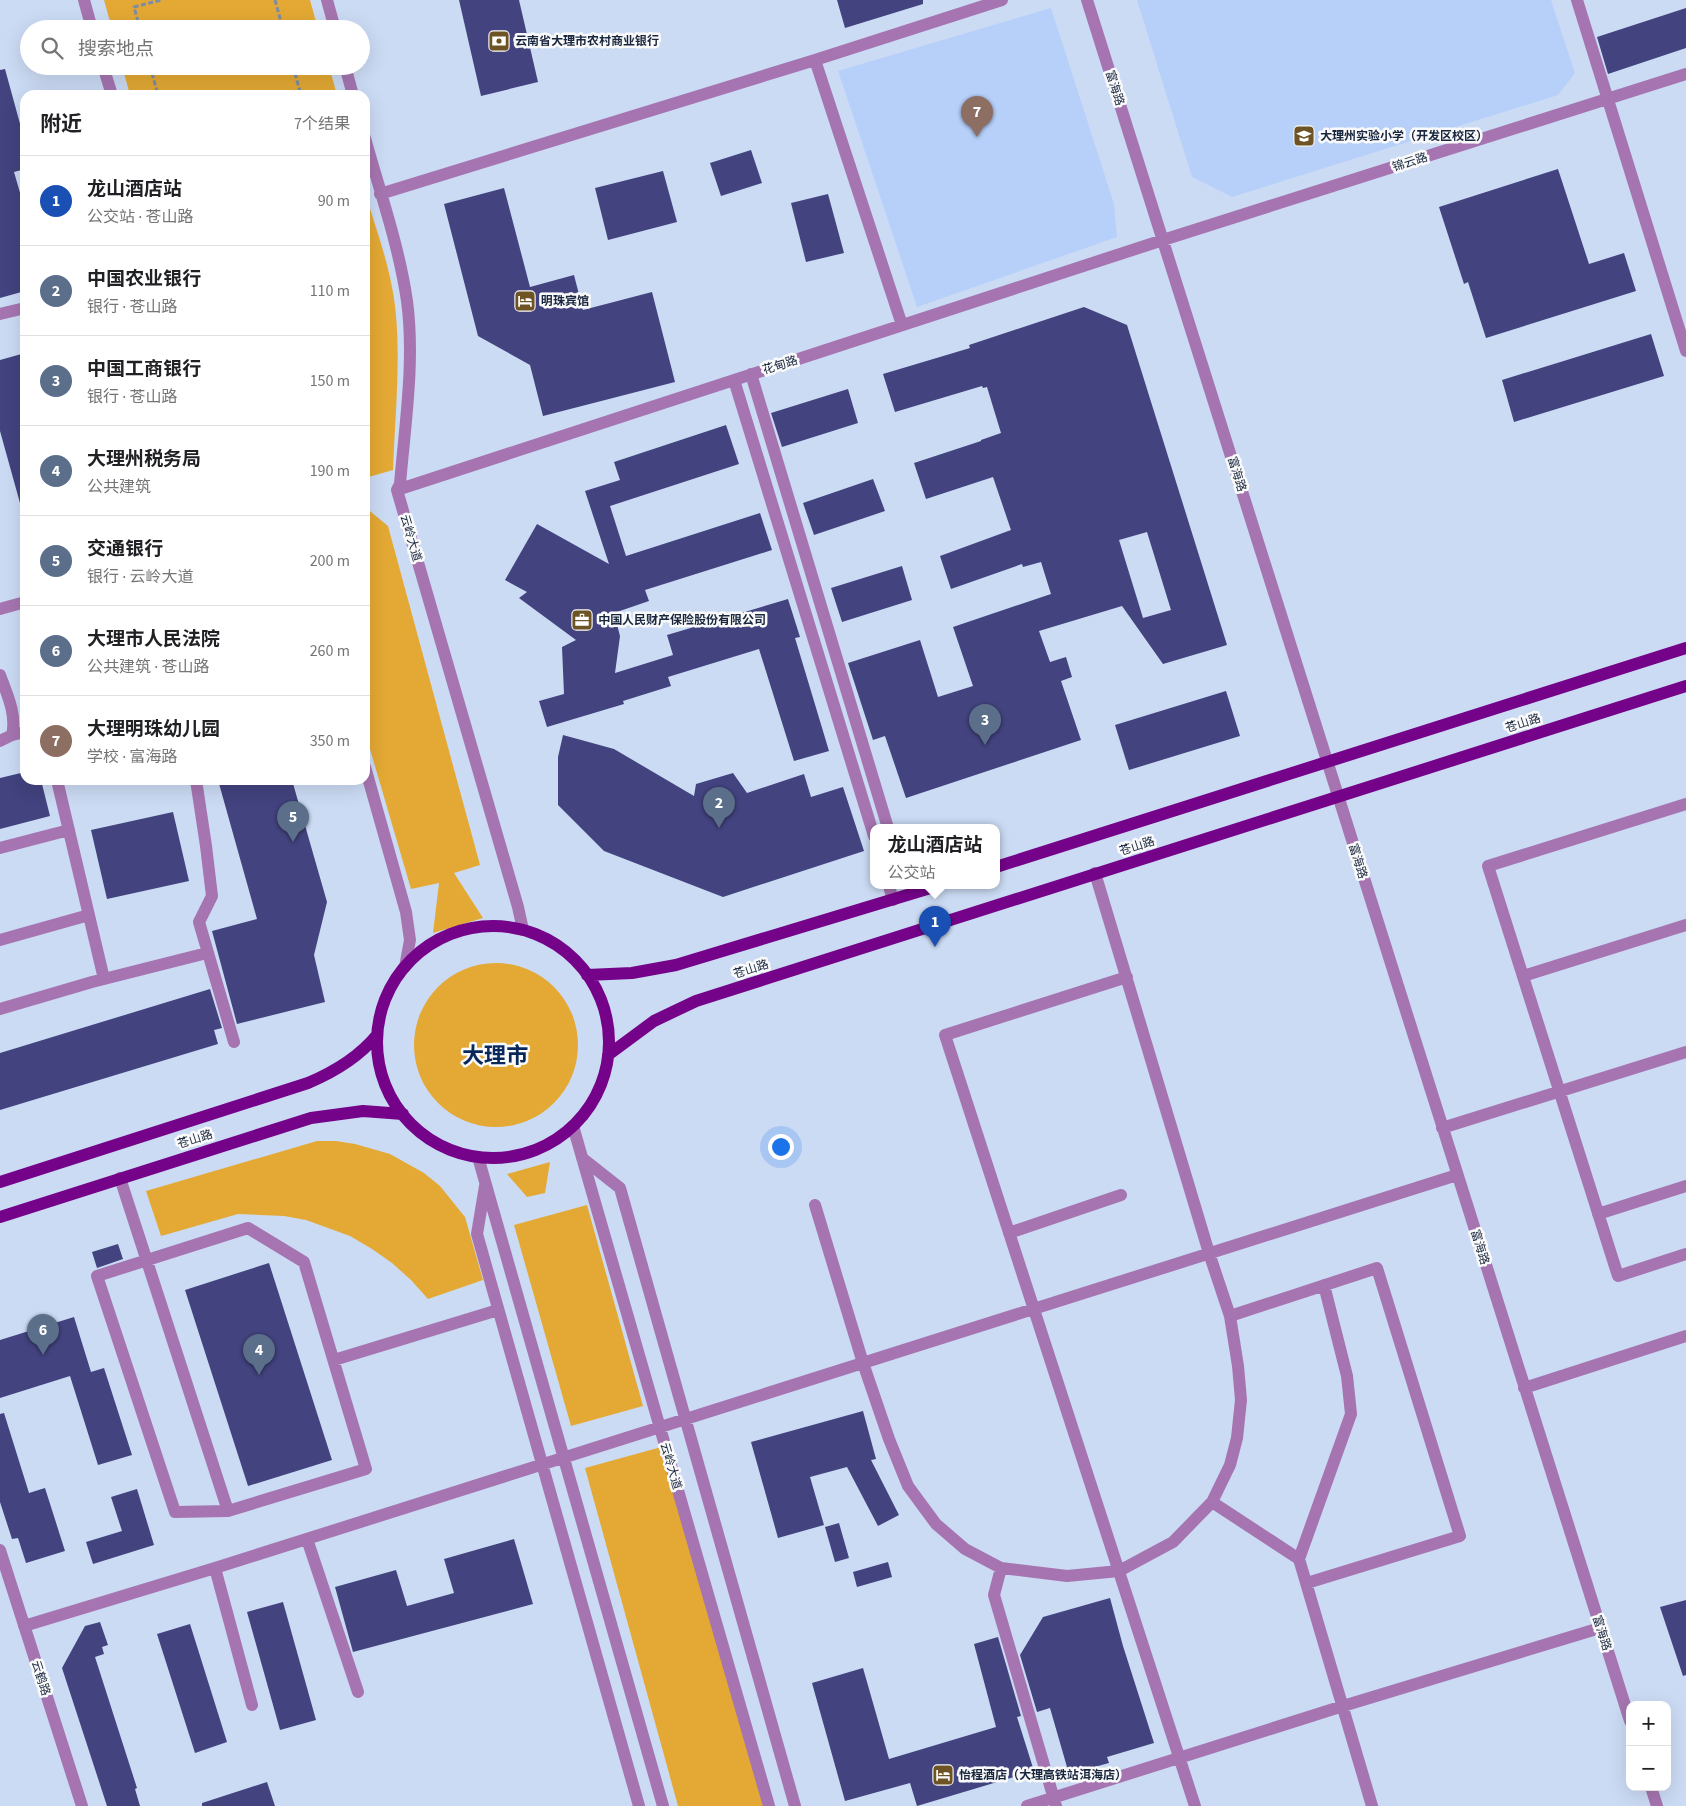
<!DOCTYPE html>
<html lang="zh">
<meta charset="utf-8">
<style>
:root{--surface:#fff;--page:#f2f2f2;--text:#202124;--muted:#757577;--line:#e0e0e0;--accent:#111827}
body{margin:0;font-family:"Source Sans 3","Noto Sans SC",sans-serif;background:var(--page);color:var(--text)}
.controls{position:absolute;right:15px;bottom:15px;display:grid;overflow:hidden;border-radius:10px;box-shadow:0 5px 20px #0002}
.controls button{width:45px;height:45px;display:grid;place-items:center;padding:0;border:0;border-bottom:1px solid var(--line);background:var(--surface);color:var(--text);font:25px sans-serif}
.you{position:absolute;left:780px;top:1146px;width:18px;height:18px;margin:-12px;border:4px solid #fff;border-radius:50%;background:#1a73e8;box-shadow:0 0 0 8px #1a73e833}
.badge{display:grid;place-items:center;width:32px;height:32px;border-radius:50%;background:var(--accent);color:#fff;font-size:16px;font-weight:700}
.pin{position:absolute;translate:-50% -41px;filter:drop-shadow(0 1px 2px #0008)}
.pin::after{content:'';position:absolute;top:26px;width:18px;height:15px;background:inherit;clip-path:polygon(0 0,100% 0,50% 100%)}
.popup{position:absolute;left:870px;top:824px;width:130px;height:65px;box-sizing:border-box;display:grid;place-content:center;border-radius:10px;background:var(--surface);filter:drop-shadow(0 1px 4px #0005);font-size:16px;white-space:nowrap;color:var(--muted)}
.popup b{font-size:19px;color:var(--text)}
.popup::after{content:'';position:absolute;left:50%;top:100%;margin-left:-10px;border:10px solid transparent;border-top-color:var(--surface)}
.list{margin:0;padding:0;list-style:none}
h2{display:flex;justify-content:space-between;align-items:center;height:65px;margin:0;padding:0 20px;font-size:21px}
h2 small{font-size:16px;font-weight:400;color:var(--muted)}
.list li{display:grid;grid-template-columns:32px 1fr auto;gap:15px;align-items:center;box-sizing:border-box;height:90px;padding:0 20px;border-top:1px solid var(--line)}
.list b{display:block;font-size:19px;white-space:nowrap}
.list p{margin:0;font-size:16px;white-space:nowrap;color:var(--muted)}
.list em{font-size:16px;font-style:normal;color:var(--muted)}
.icon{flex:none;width:28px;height:28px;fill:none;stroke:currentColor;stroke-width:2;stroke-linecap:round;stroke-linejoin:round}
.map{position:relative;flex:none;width:1686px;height:1806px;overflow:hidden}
.search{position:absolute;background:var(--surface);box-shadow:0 5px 20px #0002;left:20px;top:20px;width:350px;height:55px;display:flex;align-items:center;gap:12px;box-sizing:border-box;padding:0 18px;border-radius:28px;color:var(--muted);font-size:19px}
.panel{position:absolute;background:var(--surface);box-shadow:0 5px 20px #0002;left:20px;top:90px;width:350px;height:695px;border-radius:15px}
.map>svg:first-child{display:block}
</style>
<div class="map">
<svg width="1686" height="1806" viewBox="0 0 1686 1806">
<rect width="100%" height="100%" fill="#cbdbf4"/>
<!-- built -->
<path fill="#b6d0fa" d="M1137 0H1551L1575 73 1558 95 1232 197 1192 177Z
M1051 8 1114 204 1117 237 917 307 838 71Z"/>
<!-- green -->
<path fill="#e4a934" d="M104 0H310L318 29H112Z
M122 66H329L337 95H130Z
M365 192C374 223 386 255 392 287 403 343 395 413 393 470L365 478Z
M365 507 388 526 480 865 454 873 483 918 433 933 439 883 411 889 365 732Z
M414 1045a82 82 0 1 1 164 0a82 82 0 1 1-164 0Z
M317 1141H336L355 1144 390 1154 424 1173 440 1186 465 1217 483 1280 428 1299 411 1280 392 1263 372 1249 350 1236 306 1220 284 1216 238 1214 161 1236 146 1191Z
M550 1162 545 1193 527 1197 507 1174Z
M587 1205 643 1406 571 1426 514 1225Z
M665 1446 765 1806H678L585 1468Z"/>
<!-- building -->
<path fill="#42437f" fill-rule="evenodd" d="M459 0H519L538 82 481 96Z
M837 0H923V4L845 28Z
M1686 8V48L1608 74 1597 37Z
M5 69 25 142V169L14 172 25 210V291L0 298V70Z
M751 150 762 183 721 196 710 163Z
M1558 169 1589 264 1624 253 1636 291 1486 338 1468 282 1464 284 1439 207Z
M663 171 677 222 608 240 595 188Z
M504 188 530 287 574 275 583 310 652 292 675 382 543 416 530 365 478 336 444 204Z
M828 194 844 253 806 262 791 203Z
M1084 307 1127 325 1227 645 1163 664 1122 606 1039 631 1050 662 1066 657 1072 677 1061 681 1081 740 906 798 885 736 873 740 848 663 920 640 938 697 973 686 953 627 1051 594 1041 562 1023 567 1022 564 951 589 940 556 1011 530 993 477 926 499 914 463 981 441V440L1001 433 987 387 983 388 982 386 895 412 883 374 970 348 969 345ZM1147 532 1171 610 1143 618 1119 540Z
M1651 334 1664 376 1514 422 1502 380Z
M25 353V503H20L0 431V360Z
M848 389 858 423 782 447 771 413Z
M726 425 739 464 610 506 626 556 760 513 772 550 645 590 649 601 614 613 620 636 615 673 673 655 667 635 788 599 800 637 795 638 829 751 794 761 759 649 668 677 671 686 623 701 624 704 547 727 539 701 564 694 562 647 576 640 519 598 527 592 505 580 537 524 609 564 585 491 620 480 614 462Z
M873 479 885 511 814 535 803 503Z
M902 566 912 600 842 622 831 588Z
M1226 691 1240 736 1129 770 1115 725Z
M563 735 614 749 694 796 696 784 733 773 747 793 804 774 811 797 843 787 864 851 723 897 604 851 558 805V757Z
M25 772V780H41L50 816 0 829V778Z
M218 780H292L327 902 314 955 325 1002 237 1024 212 931 257 919Z
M173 812 189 881 107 899 91 830Z
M210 989 222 1028 214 1030 218 1044 0 1110V1053Z
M118 1244 123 1259 97 1268 92 1252Z
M269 1263 332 1460 248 1486 185 1290Z
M74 1317 91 1372 104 1368 132 1455 98 1465 70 1376 0 1398V1340Z
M863 1411 876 1459 871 1460 899 1515 878 1526 847 1467 810 1477 824 1525 778 1538 751 1442Z
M4 1413 29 1493 45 1488 65 1551 26 1563 18 1538 12 1539 0 1502V1414Z
M137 1489 154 1545 93 1564 86 1542 122 1531 111 1497Z
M839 1523 849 1558 835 1562 825 1527Z
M514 1539 533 1604 353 1652 335 1587 396 1570 407 1606 454 1593 444 1559Z
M888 1562 892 1577 857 1587 853 1572Z
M1110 1598 1123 1646 1154 1743 1107 1757 1109 1763 1069 1774 1050 1708 1037 1712 1020 1655 1043 1617Z
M1686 1600V1675L1683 1676 1660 1607Z
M283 1602 316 1720 280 1730 247 1612Z
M100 1622 108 1645 102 1647 104 1654 95 1657 137 1788 135 1789 140 1806H107L62 1668 85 1626Z
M190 1624 227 1742 195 1753 157 1634Z
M998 1637 1021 1716 1017 1717 1034 1771 917 1806 910 1783 845 1801 812 1683 863 1668 889 1759 996 1727 974 1644Z
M267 1782 275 1806H202V1803Z"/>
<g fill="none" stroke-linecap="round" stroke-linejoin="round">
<!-- path -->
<path stroke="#7d8da5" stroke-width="3" stroke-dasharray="5 2.5" stroke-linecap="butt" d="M275 0 283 29
M140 29 134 7 161 0
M150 66 158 95
M293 66 301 95
M365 373V375"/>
<!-- minor -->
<path stroke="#a675b1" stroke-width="12" d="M84 0 92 29
M327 0 335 29
M1087 0 1630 1721
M1577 0 1686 351
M815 60 902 325
M103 66 112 95
M345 66 353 95
M365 138C380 192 399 246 407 301 415 361 405 424 400 484L397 490 518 907 523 930
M380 194 815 60 1002 0
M0 314 25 308
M751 374 888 828
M734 380 874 836
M397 490 1163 240 1686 74
M0 609 25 602
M0 675C7 694 17 715 12 735
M0 741 12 735 25 732
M365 767 406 912 410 940 405 967
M57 780 104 979
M196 780 206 846 212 896 199 922 234 1042
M1686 804 1488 866 1618 1276 1686 1254
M0 848 69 830
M889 886 893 900
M0 940 89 915
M1523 976 1686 925
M1127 977 945 1035 1195 1806
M0 1009 92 982 207 953
M573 1126 769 1806
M1442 1128 1686 1052
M478 1157 663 1806
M582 1158 620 1188 795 1806
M120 1178 228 1511
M485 1186 477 1234 639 1806
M815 1205 863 1363 889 1439 908 1486 936 1524 965 1549 1001 1568 1067 1576 1119 1571 1173 1542 1212 1502 1230 1465 1237 1438 1241 1400 1238 1366 1230 1316 1209 1253 1095 873
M1598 1214 1686 1186
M248 1228 304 1262 366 1469 228 1511 175 1512 97 1276Z
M1009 1233 1121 1195
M1230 1316 1377 1268 1460 1536 1307 1583
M334 1360 498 1310
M1524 1388 1686 1336
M1212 1502 1299 1559 1372 1806
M307 1539 358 1692
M0 1550 82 1806
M1299 1559 1351 1414 1347 1376 1324 1285
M215 1568 252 1705
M1001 1568 994 1595 1056 1806
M24 1626 215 1568 1457 1175
M1651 1787 1657 1806
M1027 1806 1343 1706 1600 1628"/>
<!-- major -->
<path stroke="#750389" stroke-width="12" d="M996 867 1686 648
M377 1042a116 116 0 1 1 232 0a116 116 0 1 1-232 0Z
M587 975 632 973 676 965 937 886
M608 1055 654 1021 696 1001 1686 686
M0 1182 308 1083C334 1072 359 1057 377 1035
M0 1217 311 1118 363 1111 403 1114"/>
</g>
<!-- icons -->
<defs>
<g id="bank-square" transform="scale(1.125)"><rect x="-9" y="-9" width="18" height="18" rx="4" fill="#6e5425" stroke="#fafafa"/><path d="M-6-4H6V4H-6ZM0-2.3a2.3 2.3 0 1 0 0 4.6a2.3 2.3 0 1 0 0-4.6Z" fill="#fff"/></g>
<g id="school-square" transform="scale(1.125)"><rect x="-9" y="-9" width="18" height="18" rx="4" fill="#6e5425" stroke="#fafafa"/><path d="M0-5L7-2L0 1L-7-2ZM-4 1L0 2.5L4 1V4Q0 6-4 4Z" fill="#fff"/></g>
<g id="hotel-square" transform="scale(1.125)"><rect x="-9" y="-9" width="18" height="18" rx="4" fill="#6e5425" stroke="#fafafa"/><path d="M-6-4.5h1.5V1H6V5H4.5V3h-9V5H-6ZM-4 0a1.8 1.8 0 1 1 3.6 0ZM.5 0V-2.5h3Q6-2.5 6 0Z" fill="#fff"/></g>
<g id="office-square" transform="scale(1.125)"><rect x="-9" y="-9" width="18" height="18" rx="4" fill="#6e5425" stroke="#fafafa"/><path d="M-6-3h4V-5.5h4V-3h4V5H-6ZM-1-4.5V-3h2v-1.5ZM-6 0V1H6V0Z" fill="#fff"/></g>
</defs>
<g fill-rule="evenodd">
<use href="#bank-square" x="499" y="41"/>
<use href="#school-square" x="1304" y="136"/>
<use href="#hotel-square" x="525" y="301"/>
<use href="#office-square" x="582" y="620"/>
<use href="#hotel-square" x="943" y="1775"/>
</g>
<g text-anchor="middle" stroke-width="5" stroke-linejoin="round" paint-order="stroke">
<!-- poi labels -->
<g font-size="12" font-weight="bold" fill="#18263e" stroke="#fafafa" text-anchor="start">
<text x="515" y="45">云南省大理市农村商业银行</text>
<text x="1320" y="140">大理州实验小学（开发区校区）</text>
<text x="541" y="305">明珠宾馆</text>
<text x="598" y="624">中国人民财产保险股份有限公司</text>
<text x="959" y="1779">怡程酒店（大理高铁站洱海店）</text>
</g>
<!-- street labels -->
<g font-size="12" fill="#18263e" stroke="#fafafa">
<text transform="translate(1115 88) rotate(72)" y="4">富海路</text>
<text transform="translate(1410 162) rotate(-18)" y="4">锦云路</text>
<text transform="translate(780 365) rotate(-18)" y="4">花甸路</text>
<text transform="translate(1237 474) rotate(73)" y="4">富海路</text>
<text transform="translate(411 538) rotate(74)" y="4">云岭大道</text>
<text transform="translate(1523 723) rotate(-18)" y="4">苍山路</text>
<text transform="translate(1137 846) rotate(-18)" y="4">苍山路</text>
<text transform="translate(1358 861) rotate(73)" y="4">富海路</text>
<text transform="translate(751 969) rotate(-18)" y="4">苍山路</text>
<text transform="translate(195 1139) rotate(-18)" y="4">苍山路</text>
<text transform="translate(1480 1247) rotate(73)" y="4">富海路</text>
<text transform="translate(671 1466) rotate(74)" y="4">云岭大道</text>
<text transform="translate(1602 1633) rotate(72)" y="4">富海路</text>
<text transform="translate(41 1678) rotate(72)" y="4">云鹤路</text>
</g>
<!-- town labels -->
<g font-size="22" font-weight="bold" fill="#08275a" stroke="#fafafa">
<text x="495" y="1063">大理市</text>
</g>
</g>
</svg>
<div class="controls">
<button>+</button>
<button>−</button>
</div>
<div class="you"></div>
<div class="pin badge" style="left:935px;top:947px;background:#1a4fb4">1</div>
<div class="popup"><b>龙山酒店站</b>公交站</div>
<div class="pin badge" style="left:719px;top:828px;background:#5c6f8a">2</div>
<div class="pin badge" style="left:985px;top:745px;background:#5c6f8a">3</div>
<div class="pin badge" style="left:259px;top:1375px;background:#5c6f8a">4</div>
<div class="pin badge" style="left:293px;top:842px;background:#5c6f8a">5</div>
<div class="pin badge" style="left:43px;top:1355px;background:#5c6f8a">6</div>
<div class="pin badge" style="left:977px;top:137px;background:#8d6e63">7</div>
<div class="search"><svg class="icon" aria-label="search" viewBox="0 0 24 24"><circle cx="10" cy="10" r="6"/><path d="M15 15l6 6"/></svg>搜索地点</div>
<section class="panel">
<h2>附近<small>7个结果</small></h2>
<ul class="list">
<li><span class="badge" style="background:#1a4fb4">1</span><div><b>龙山酒店站</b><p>公交站 · 苍山路</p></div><em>90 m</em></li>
<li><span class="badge" style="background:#5c6f8a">2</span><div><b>中国农业银行</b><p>银行 · 苍山路</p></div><em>110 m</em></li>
<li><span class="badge" style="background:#5c6f8a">3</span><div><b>中国工商银行</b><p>银行 · 苍山路</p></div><em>150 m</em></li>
<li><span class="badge" style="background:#5c6f8a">4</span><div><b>大理州税务局</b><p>公共建筑</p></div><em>190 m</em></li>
<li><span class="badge" style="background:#5c6f8a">5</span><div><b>交通银行</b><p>银行 · 云岭大道</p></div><em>200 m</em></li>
<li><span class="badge" style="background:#5c6f8a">6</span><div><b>大理市人民法院</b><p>公共建筑 · 苍山路</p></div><em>260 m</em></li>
<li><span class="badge" style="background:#8d6e63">7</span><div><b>大理明珠幼儿园</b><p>学校 · 富海路</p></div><em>350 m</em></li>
</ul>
</section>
</div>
